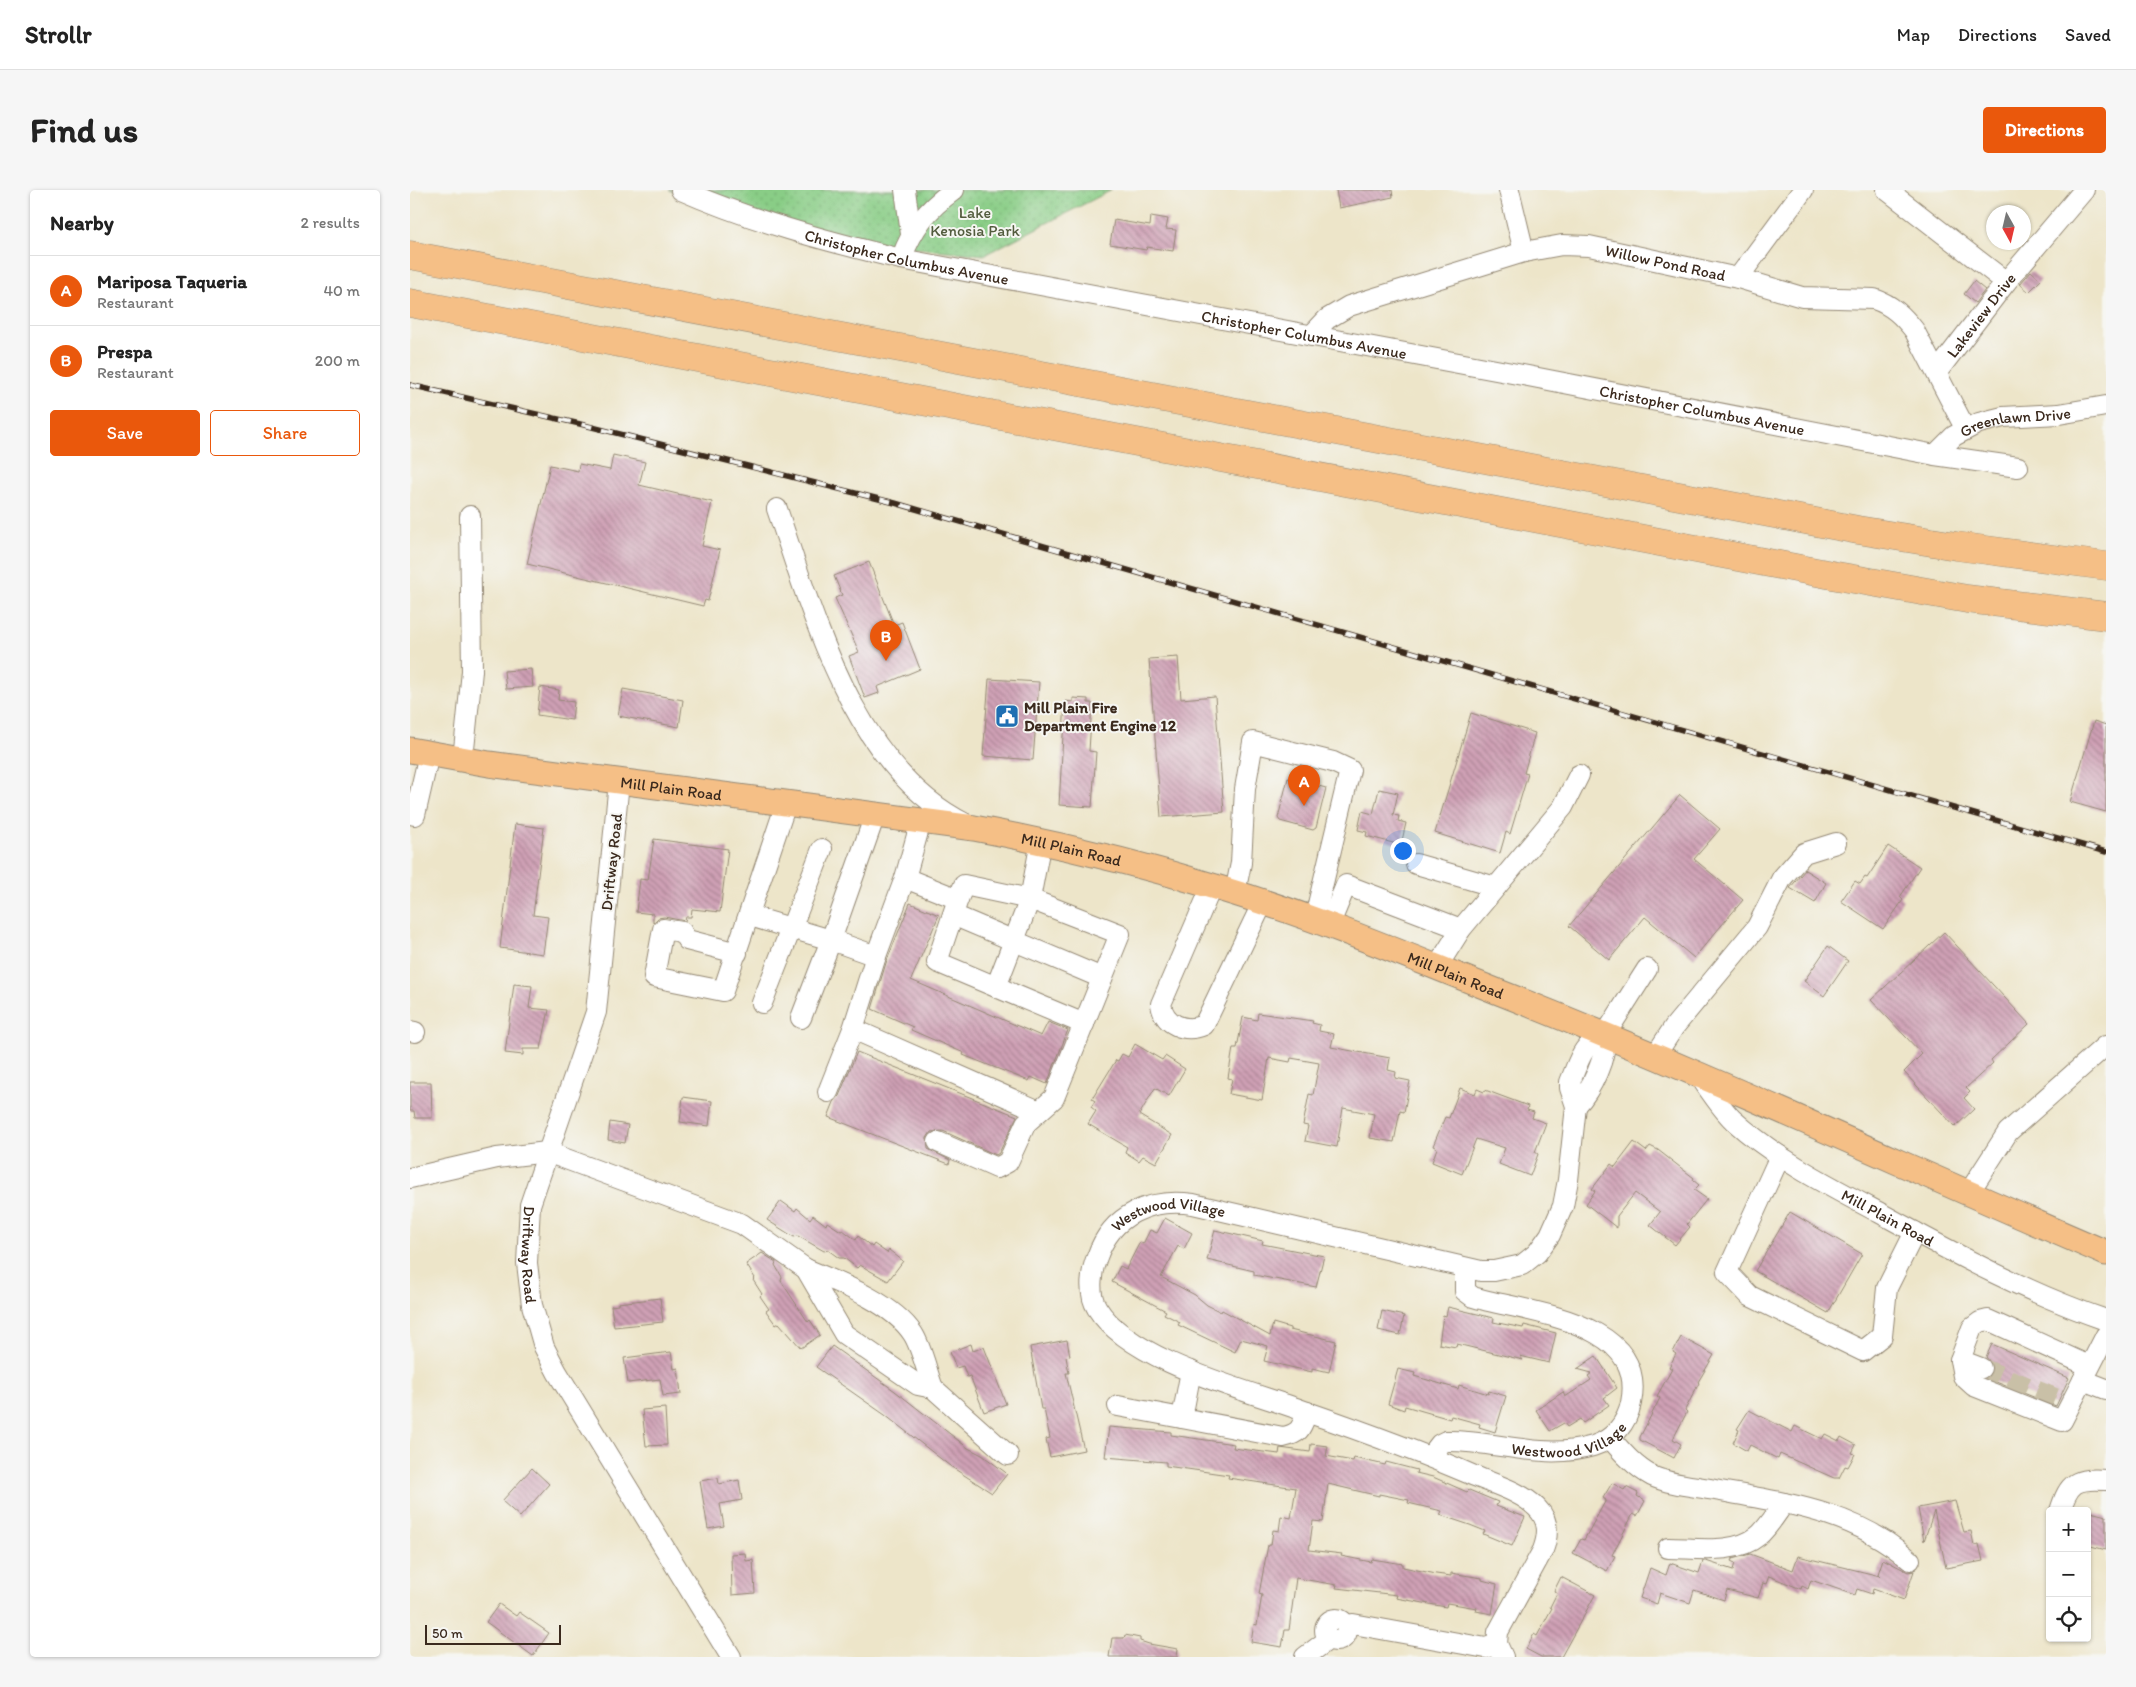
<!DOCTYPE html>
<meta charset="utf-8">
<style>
:root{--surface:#fff;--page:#f6f6f6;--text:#222;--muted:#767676;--line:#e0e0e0;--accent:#ea580c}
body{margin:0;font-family:Itim,sans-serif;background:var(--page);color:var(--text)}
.controls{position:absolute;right:15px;bottom:15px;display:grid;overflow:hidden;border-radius:5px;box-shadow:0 1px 4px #0004}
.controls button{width:45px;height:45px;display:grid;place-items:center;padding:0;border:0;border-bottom:1px solid var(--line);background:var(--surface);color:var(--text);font:25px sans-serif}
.compass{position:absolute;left:1576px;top:15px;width:45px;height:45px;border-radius:50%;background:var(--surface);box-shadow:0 1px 4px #0004;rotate:172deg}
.scale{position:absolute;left:15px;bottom:12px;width:136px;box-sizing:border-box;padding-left:5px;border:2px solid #3b2a1e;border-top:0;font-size:14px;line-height:18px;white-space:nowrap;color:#3b2a1e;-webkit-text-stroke:4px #f6f6f2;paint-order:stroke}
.you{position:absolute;left:992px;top:660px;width:18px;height:18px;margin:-12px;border:4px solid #fff;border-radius:50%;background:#1a73e8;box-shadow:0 0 0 8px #1a73e833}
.badge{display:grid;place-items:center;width:32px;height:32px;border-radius:50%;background:var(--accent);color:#fff;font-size:16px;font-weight:700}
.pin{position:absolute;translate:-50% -41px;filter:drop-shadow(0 1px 2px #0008)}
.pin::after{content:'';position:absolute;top:26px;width:18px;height:15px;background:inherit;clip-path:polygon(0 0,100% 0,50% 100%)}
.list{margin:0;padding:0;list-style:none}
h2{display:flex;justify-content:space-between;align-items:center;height:65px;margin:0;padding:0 20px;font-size:21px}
h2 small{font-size:16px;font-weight:400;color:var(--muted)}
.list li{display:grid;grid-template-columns:32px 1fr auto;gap:15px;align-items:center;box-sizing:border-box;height:70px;padding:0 20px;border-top:1px solid var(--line)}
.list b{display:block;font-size:19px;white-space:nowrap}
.list p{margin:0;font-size:16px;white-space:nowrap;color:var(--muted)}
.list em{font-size:16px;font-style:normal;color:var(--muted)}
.actions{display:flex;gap:10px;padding:15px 20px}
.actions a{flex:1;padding:11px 0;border:1px solid var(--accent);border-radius:5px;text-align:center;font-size:18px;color:var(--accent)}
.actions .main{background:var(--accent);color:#fff}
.icon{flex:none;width:28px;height:28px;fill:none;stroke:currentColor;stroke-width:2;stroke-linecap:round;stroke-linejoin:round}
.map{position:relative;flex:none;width:1696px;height:1467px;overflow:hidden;border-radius:5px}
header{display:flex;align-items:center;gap:30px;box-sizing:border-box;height:70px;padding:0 25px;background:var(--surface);border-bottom:1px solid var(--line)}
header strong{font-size:24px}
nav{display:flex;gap:28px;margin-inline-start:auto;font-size:18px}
.intro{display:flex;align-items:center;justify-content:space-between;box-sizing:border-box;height:120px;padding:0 30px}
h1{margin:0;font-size:35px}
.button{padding:12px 22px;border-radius:5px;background:var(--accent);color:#fff;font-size:18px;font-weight:700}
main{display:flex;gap:30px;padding:0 30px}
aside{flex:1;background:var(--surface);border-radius:5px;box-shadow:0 1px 4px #0004}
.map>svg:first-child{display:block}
</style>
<header>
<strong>Strollr</strong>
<nav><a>Map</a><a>Directions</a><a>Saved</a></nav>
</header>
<div class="intro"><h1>Find us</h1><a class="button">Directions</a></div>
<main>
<aside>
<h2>Nearby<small>2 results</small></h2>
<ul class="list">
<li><span class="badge">A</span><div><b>Mariposa Taqueria</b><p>Restaurant</p></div><em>40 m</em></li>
<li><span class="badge">B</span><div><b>Prespa</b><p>Restaurant</p></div><em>200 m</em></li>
</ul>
<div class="actions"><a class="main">Save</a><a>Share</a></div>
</aside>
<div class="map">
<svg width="1696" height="1467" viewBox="0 0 1696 1467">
<defs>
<pattern id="grass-dots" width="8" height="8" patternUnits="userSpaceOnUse" patternTransform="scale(1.25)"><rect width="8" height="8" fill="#89cd86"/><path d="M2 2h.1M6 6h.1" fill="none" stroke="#77b073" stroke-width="1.8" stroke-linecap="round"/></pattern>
<pattern id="building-back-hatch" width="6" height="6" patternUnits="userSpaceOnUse" patternTransform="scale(1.25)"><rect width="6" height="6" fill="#cfa0b5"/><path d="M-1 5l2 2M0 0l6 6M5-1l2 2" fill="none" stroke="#a98393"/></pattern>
</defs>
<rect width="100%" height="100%" fill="#f6f6f2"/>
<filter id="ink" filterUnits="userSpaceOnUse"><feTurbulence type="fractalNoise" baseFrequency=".02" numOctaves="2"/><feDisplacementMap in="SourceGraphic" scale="10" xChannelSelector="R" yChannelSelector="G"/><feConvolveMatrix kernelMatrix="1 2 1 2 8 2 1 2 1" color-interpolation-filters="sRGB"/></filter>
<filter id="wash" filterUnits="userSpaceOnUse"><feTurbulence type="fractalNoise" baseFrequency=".0096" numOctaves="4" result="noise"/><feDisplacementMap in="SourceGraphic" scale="20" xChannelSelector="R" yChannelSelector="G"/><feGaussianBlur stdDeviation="1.12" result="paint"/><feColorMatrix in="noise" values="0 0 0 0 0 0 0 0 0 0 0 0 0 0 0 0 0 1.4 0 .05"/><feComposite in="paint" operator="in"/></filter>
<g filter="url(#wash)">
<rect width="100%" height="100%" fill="#ede5c9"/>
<!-- grass -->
<path fill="url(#grass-dots)" stroke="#627c52" d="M259 0H702L574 65 451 52 300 18Z"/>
<g id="blocks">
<!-- building -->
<path fill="url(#building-back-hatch)" d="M926 0H982L983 7 929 18Z
M741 26 758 29 756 39 766 40 763 61 737 57 736 60 700 54 704 30 740 36Z
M1621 81 1631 90 1619 102 1610 94Z
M1564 91 1575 100 1565 113 1554 104Z
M203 265 235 272 229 295 302 312 292 356 310 360 298 411 295 410 293 416 117 374 140 275 168 281 169 274 200 280Z
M459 372 484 435 492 432 510 479 467 497 469 503 455 508 439 466 449 462 425 408 432 405 424 386Z
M768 467 771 509 805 506 814 622 751 627 739 469Z
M121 479 123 497 96 499 94 481Z
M579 489 629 492 623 570 573 566Z
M130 497 149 500 148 510 164 512 162 530 127 525Z
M213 499 273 510 269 537 208 526Z
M663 508 678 509V513H682L679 561 686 562 682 617 649 615 655 511 663 512Z
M1061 523 1125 543 1114 583 1118 584 1100 644 1096 642 1090 663 1025 643Z
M1684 531 1696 535V622L1660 612Z
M878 588 916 598 906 638 903 640 870 631 868 628Z
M969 599 988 603 983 625 989 626 988 631 996 633 991 655 956 646 957 642 948 640 952 621 963 624Z
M1270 605 1310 639 1284 669 1333 710 1284 768 1235 727 1199 770 1159 736Z
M105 634 134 638 123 725 138 727 133 764 90 758Z
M244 649 318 659 310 722 282 719 281 727H276L275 731 254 727 248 728 243 733V724L226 722 230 689 238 690Z
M1478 656 1510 677 1490 707 1493 710 1473 739 1431 711 1445 691 1450 694 1455 687 1457 688Z
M1395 680 1416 693 1405 713 1380 698Z
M500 713 529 725 501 790 631 846 638 832 658 840 637 894 621 887 619 891 553 865 554 863 501 840 503 837 462 819 476 773Z
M1534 742 1619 834 1581 870 1583 873 1556 898 1560 902 1554 908 1564 919 1545 937 1494 882 1512 864 1461 810Z
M1418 756 1438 771 1414 806 1394 791Z
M104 794 122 796 119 818 139 820 131 859H113V865L95 863Z
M848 823 903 831 902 833 910 835 909 841 924 844 921 857 980 868 978 880 986 882 985 888 1000 891 994 922 990 921 984 952 960 948 964 924 933 918 927 957 895 951 898 936 893 935 899 904 903 905 909 873 881 868 880 872 859 868 852 910 819 904 822 889 818 888 823 858H827L833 827 847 830Z
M725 854 752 870 755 866 775 879 759 906 745 898 729 925 762 945 746 973 733 966 729 971 715 962 717 957 678 934 686 921 681 917 685 911 682 909 706 870 708 871 712 864 718 867Z
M447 862 607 926 589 963 586 965 533 941 521 942 517 948 518 959 540 970 539 974 418 927 424 912 429 906Z
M0 892H21L22 928H5L4 921H0Z
M1050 898 1065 904 1067 899 1074 902 1075 900 1118 916 1117 920 1124 922 1122 928 1136 933 1125 962 1128 964 1120 986 1089 974 1095 958 1066 949 1052 984 1022 972 1027 958 1023 956 1035 927 1039 928Z
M273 907 302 911 299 936 270 932Z
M200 932 218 935 215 953 198 950Z
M1224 952 1236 961 1240 956 1248 960 1284 988 1283 990 1289 995 1284 1000 1297 1009 1277 1034 1280 1037 1265 1055 1240 1035 1250 1022 1225 1003 1207 1026V1038L1176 1014 1185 1001 1182 999 1192 986 1201 974 1205 977Z
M371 1011 385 1021 387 1018 400 1029 403 1025 416 1035 417 1032 431 1041 433 1040 446 1050 448 1046 462 1057 464 1054 477 1063 479 1060 493 1071 478 1091 450 1075 447 1078 434 1068H429L418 1060 414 1061 388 1046 384 1047 357 1030Z
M1380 1022 1452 1064 1418 1123 1345 1081Z
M755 1028 782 1043 774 1059 768 1056 751 1087 785 1105 797 1115 811 1122 812 1120 860 1146 863 1133 880 1138V1140L926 1151 919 1182 902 1178V1182L854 1171 858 1156 831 1149 825 1162 768 1135 770 1132 754 1124 756 1121 702 1092 710 1076 716 1079 730 1052 733 1054 740 1040 747 1043Z
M805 1040 853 1051 852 1054 914 1066 906 1097 844 1085V1081L797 1070Z
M352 1063 366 1072 365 1075 372 1087 371 1091 398 1132 400 1130 410 1145 391 1158 369 1133 366 1135 356 1121 359 1119 350 1106 352 1104 343 1090 345 1088 336 1074Z
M250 1108 253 1132 204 1137 201 1116 208 1115V1113Z
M1038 1117 1084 1128 1083 1132 1113 1138 1114 1135 1146 1143 1139 1173 1110 1166 1113 1170 1047 1154 1046 1157 1029 1154 1033 1125 1036 1126Z
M972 1121 994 1126 990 1145 968 1140Z
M1271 1147 1304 1165 1288 1192 1289 1193 1275 1220 1277 1222 1263 1249 1271 1254 1264 1268 1230 1250V1247L1250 1208 1247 1206 1262 1179 1259 1177 1266 1164 1263 1162Z
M657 1150 660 1166 656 1167 659 1183H656L674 1260 640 1267 636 1249 640 1248 634 1219H631L620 1157Z
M561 1154 563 1161 574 1157 596 1214 574 1222 560 1186 557 1187 553 1176 546 1178 540 1162Z
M1582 1154 1659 1188 1646 1216 1576 1188 1582 1182 1583 1176 1576 1167Z
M422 1156 485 1201 558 1258 572 1265 595 1282 597 1284 582 1303 540 1276 475 1225 406 1177Z
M261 1162 264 1179 268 1178 271 1204 253 1206 250 1189 218 1193 214 1168Z
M1186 1166 1207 1198 1194 1208 1199 1215 1173 1233 1170 1229 1157 1237 1154 1233 1140 1241 1126 1220 1153 1202 1155 1207 1181 1190 1178 1186 1182 1183 1167 1179Z
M988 1179 1005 1183 1004 1186 1048 1199 1049 1195 1078 1204 1079 1201 1096 1206 1085 1242 1069 1237 1070 1234 1041 1226 1040 1229 995 1216 994 1220 978 1214Z
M255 1218 257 1255 236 1256 232 1220Z
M1339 1220 1382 1242 1385 1236 1412 1249 1415 1244 1429 1251 1431 1247 1446 1255 1442 1263 1445 1264 1438 1277 1435 1276 1429 1288H1424L1370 1264 1368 1269 1340 1255 1337 1261 1323 1253 1329 1240 1327 1239Z
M699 1237 761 1242V1245L824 1254 823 1258 869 1264 870 1258 900 1262 901 1254 918 1256 916 1266 943 1271 944 1268 975 1275 976 1272 1007 1280 1006 1283 1023 1287 1057 1302 1059 1300 1088 1312 1086 1316 1115 1327 1102 1356 1073 1344 1075 1341 1060 1335 1030 1325 1032 1321 998 1313 999 1310 969 1304V1306L918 1294 913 1332 903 1331 899 1360 932 1364 931 1366 961 1372 962 1369 993 1374V1377L1026 1384 1041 1386V1383L1072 1388V1390L1087 1394 1082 1424 1066 1421 1067 1418 1037 1413 1036 1417 986 1408 987 1405 926 1398 927 1395 886 1388 879 1440H875L872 1457 841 1452 844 1434 847 1435 852 1405 849 1404 858 1355H861L863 1340 869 1341 871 1326 881 1328 886 1298 818 1288 819 1285 756 1276V1272L695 1267Z
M122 1278 139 1294 110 1327 92 1311Z
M308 1288 309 1294 329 1290 332 1310 310 1314 314 1336 298 1339 290 1291Z
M1202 1293 1214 1300 1216 1297 1228 1303 1227 1306 1235 1311 1227 1326 1223 1324 1202 1365 1205 1366 1197 1381 1163 1363 1171 1349 1174 1350 1196 1310 1193 1308Z
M1545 1311 1554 1342 1561 1341 1564 1355 1569 1354 1573 1371 1536 1378 1524 1321 1514 1351 1508 1318Z
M1677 1321 1696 1326V1360L1677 1355Z
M335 1363 336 1371 343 1370 345 1403 322 1405 321 1364Z
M1340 1364 1383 1380 1388 1366 1470 1386 1468 1384 1473 1369 1498 1382 1504 1381 1494 1410 1463 1399 1462 1404 1447 1399 1445 1405 1401 1390 1398 1399 1392 1396 1391 1399 1359 1386 1356 1394 1353 1393 1348 1408 1317 1400 1314 1410 1284 1400 1280 1413 1250 1403 1247 1414 1230 1408 1240 1378 1256 1385 1260 1373 1289 1383 1293 1371H1296L1323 1380 1325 1373 1321 1371 1322 1369Z
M1151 1387 1185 1405 1151 1467H1131L1116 1459 1124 1444 1127 1446 1142 1418 1140 1417 1147 1403 1144 1401Z
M89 1414 106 1426 109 1422 139 1443 123 1466 76 1432Z
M715 1445 730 1448V1451L739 1454 768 1459 767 1467H699L702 1448H714Z"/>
</g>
</g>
<g filter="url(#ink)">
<use href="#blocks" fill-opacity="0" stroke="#948874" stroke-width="1"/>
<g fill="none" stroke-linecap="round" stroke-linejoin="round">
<!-- minor-tunnel -->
<path stroke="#c9c0a7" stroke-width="20" stroke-dasharray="20 10" stroke-linecap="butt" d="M1571 1178 1650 1210"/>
<!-- minor casing -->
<g stroke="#948874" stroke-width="22">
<g id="minor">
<path id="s1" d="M271 0C342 31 416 51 491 69L1118 186 1525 265 1608 277"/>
<path d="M495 0 501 44"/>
<path d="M1099 0 1114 62"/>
<path d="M1477 0 1596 92"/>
<path d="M491 69C503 38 516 20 544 0"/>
<path d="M1328 88 1393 0"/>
<path id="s2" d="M901 146 917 129 939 116 1114 62 1152 55 1179 56 1212 63 1328 88 1392 107 1464 109C1482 115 1493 126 1504 140L1555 238"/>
<path id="s3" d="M1527 182 1596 92 1674 0"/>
<path id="s4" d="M1525 265 1544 246 1569 233 1593 227 1649 224 1696 216"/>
<path d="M367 319C404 427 444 579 556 634"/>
<path d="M53 569 62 481 60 326"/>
<path id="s5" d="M209 592 186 822 120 1015 117 1073 122 1115 134 1157 147 1182 321 1467"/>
<path d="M0 624 5 625 19 564"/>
<path d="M1006 674 1086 697"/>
<path d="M495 688 548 709 554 695 620 709 631 651"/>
<path d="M802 696 751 814C754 835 775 843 794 835L853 712"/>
<path d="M825 703 831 673 835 599 843 552 923 572 940 580 904 731"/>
<path d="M548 709 527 772 674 834"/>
<path d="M543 725 692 788"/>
<path d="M340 726 421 750 466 766 495 688 511 631"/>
<path d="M919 736 936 695 1051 739"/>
<path d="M327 763 277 750 272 742 253 739 244 787 313 801 376 614"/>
<path d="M466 766 443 839 629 921"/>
<path d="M1027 777 1051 739 1153 617 1169 585"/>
<path d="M352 813 412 659"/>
<path d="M391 828 421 750 465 625"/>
<path d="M0 841 5 842"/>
<path d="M1195 845 1237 779"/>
<path d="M1245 866 1264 837 1347 737 1372 688 1394 663 1426 653"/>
<path id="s6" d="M1289 885C1299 900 1310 917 1323 930 1366 969 1419 996 1470 1023 1543 1063 1617 1103 1696 1130"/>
<path d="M418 902 443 839"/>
<path d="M1166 916C1182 899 1197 867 1195 845"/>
<path d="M528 952 587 978 598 972 616 933 644 908 710 744 620 709 586 797"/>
<path d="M1370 966 1317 1082 1340 1106 1453 1161 1472 1146 1477 1098 1505 1042"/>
<path d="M0 988 87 968 137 962 332 1034 396 1079 434 1144 508 1195 523 1198 598 1265"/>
<path d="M1558 1004 1598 942 1695 856"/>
<path d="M396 1079C430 1093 483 1113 503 1144 512 1158 517 1183 523 1198"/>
<path d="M1550 1170 1571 1178"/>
<path d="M1679 1176 1578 1130 1570 1132 1562 1138 1550 1170 1553 1186 1564 1196 1652 1231 1696 1145"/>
<path d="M1673 1190 1696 1199"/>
<path d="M708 1216 873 1247C891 1243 891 1238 897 1222"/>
<path d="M772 1228 781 1181"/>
<path d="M1200 1248C1212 1262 1225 1277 1242 1286 1261 1295 1285 1296 1305 1300 1376 1313 1444 1321 1500 1370"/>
<path id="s7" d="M1020 1267 1030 1254 1036 1251C1085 1250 1133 1271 1183 1256 1203 1250 1217 1233 1221 1213 1238 1130 1117 1123 1063 1107L1055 1101V1078"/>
<path d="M1650 1321C1659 1292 1666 1288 1696 1290"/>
<path d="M1258 1358C1286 1358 1325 1365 1348 1346 1358 1338 1366 1324 1374 1313"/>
<circle cx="926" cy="1440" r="11"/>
<path d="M936 1437 943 1434 1076 1458 1087 1454"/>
<path d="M895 1467 919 1449"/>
<path id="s8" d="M1093 1467 1087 1454 1088 1442 1133 1360C1139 1344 1139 1330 1127 1318 1111 1301 1080 1293 1060 1284 1007 1261 952 1241 897 1222 840 1201 720 1172 687 1118 678 1104 681 1081 687 1067 702 1024 740 1008 783 1014L1071 1081H1084L1112 1075 1127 1063 1140 1045 1153 1016 1158 990 1166 916 1160 898V892C1169 871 1172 853 1195 845"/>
</g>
</g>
<!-- major casing -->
<g stroke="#948874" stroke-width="27">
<g id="major">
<path id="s9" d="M0 560 79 574 564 638C648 654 731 674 812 699 905 727 996 765 1086 801 1292 882 1493 976 1696 1063"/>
</g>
</g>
<!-- highway casing -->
<g stroke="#948874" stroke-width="29">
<path id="highway" d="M0 65 1448 340 1546 356 1696 376
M0 113 1427 386 1557 409 1696 426"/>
</g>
<!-- minor -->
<use href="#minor" stroke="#fff" stroke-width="20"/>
<!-- major -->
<use href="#major" stroke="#f5bf86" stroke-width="25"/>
<!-- highway -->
<use href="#highway" stroke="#f5bf86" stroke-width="28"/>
<!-- rail casing -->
<g stroke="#3b2a1e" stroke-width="5.5">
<path id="rail" d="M0 195 170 234 485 313 1696 662"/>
</g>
<!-- rail -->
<use href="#rail" stroke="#f6f6f2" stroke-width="4" stroke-dasharray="11" stroke-linecap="butt"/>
</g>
</g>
<!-- icons -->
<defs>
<g id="civic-square" transform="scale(1.25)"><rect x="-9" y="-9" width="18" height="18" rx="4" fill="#1f6fb2" stroke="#f6f6f2"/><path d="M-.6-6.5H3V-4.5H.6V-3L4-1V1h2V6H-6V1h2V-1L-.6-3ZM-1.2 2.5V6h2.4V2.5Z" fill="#fff"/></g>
</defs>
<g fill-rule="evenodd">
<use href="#civic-square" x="597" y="526"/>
</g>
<g text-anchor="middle" stroke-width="4" stroke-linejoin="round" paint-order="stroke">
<!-- park labels -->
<g font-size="16" fill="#525b3d" stroke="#f6f6f2">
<text x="565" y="28">Lake<tspan x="565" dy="18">Kenosia Park</tspan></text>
</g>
<!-- street labels -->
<g font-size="16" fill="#3b2a1e" stroke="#f6f6f2">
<text dy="6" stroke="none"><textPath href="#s1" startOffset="236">Christopher Columbus Avenue</textPath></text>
<text dy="6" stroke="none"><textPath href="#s2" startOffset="376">Willow Pond Road</textPath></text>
<text dy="6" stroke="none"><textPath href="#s3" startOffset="72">Lakeview Drive</textPath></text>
<text dy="6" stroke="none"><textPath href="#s1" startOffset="641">Christopher Columbus Avenue</textPath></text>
<text dy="6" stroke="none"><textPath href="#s1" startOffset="1046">Christopher Columbus Avenue</textPath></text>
<text dy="6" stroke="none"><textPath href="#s4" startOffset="91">Greenlawn Drive</textPath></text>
<text dy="6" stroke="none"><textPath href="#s9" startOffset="264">Mill Plain Road</textPath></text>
<text dy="6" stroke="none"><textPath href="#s9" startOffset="669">Mill Plain Road</textPath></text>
<text transform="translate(201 672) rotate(-84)" y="6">Driftway Road</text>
<text dy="6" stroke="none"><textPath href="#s9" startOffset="1074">Mill Plain Road</textPath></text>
<text dy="6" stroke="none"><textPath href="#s6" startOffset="240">Mill Plain Road</textPath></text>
<text dy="6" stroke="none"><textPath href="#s8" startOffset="799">Westwood Village</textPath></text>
<text dy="6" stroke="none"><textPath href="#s5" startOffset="485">Driftway Road</textPath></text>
<text dy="6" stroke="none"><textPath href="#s7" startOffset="149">Westwood Village</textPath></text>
</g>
<!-- poi labels -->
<g font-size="16" font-weight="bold" fill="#3b2a1e" stroke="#f6f6f2" text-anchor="start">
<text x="614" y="523">Mill Plain Fire<tspan x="614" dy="18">Department Engine 12</tspan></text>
</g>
</g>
</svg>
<div class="controls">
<button>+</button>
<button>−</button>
<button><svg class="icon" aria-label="locate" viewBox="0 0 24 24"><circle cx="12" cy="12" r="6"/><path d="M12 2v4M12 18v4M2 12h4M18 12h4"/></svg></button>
</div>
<svg class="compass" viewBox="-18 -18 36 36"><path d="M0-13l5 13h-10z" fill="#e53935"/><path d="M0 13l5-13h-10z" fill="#767676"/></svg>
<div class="scale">50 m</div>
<div class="you"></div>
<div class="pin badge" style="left:894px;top:616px">A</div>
<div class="pin badge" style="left:476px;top:471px">B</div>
</div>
</main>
